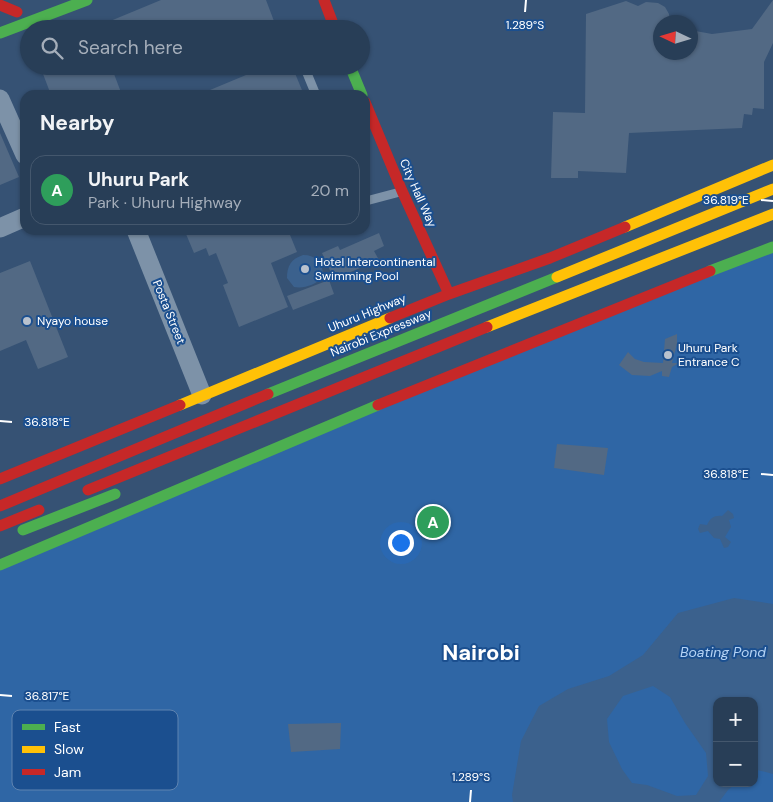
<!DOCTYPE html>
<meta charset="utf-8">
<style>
:root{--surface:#283e57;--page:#30455d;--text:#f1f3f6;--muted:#a5aeba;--line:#44576d;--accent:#90b9f0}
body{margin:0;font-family:"DM Sans",sans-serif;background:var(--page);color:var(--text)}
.controls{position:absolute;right:15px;bottom:15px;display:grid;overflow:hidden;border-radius:10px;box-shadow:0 1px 4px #0004}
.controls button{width:45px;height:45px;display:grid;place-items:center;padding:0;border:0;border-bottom:1px solid var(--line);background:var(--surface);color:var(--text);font:25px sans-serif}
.compass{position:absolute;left:653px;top:15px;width:45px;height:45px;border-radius:50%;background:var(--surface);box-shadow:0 1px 4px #0004;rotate:274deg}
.you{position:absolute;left:400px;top:542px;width:18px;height:18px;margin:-12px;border:4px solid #fff;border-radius:50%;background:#1a73e8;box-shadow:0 0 0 8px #1a73e833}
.badge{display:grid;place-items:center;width:32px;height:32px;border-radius:50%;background:var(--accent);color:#fff;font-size:16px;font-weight:700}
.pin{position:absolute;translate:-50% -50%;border:2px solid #fff;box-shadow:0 1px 5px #0006}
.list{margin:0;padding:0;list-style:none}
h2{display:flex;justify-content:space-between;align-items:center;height:65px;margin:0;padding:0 20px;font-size:21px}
h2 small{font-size:16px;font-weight:400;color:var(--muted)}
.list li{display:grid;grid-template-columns:32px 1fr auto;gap:15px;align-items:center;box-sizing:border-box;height:70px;margin:0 10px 10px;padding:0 10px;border:1px solid var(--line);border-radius:15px}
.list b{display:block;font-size:19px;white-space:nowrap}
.list p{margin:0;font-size:16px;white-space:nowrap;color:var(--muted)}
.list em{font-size:16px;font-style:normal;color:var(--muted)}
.icon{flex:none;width:28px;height:28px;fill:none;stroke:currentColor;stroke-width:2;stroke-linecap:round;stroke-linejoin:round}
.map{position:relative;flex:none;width:773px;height:802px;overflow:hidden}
.search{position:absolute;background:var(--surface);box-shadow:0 1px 4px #0004;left:20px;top:20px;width:350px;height:55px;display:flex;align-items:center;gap:12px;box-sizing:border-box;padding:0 18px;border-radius:28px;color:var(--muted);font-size:19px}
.panel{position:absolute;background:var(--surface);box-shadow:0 1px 4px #0004;left:20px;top:90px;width:350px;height:145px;border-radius:15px}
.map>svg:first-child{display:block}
</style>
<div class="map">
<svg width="773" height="802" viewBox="0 0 773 802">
<rect width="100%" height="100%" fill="#365274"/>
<!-- green -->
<path fill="#2f66a5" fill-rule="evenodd" d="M773 248V802H0V565ZM717 701H754V783H717Z"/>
<!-- water -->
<path fill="#3b618d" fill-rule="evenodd" d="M303 255C317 255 324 264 323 278 315 284 305 289 294 287L287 278C287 266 291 259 303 255Z
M728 510 733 514 734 518 729 520 731 527 725 537 731 542 728 547 724 548 720 539 714 538 708 531 700 533 698 529 700 524 707 525C710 518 715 515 722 516Z
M734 598 773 604V774L754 769V701H717V783H736L728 790 719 802H513L512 795 521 741 539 706 568 689 609 676 643 655 678 613ZM653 686 670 697 685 723 706 753 708 776 696 795 677 796 647 785 632 783 622 769 609 742 607 719 623 696Z"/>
<!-- building -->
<path fill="#526984" d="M161 0H266L277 29H228L225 21 206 29H91Z
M773 0V43L764 62V109L753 108 752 115 744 114 742 128 629 133 626 173 578 171V178H551L553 112 585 113 586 14 626 1 638 6 646 2 658 3 665 7 669 14 670 22H660V52H690V30L712 34 752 29Z
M40 66H111L122 95H51Z
M243 66H292L304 95H198L246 75Z
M0 133 19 177 0 185Z
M196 230H288L297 252 271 263 288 307 239 327 223 285 228 283 216 253 209 256 206 248 194 253 186 234Z
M379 233 384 246 374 251 379 260 334 279 322 253 338 246 340 250Z
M30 261 68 357 38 369 26 340 0 351V273Z
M329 280 334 294 293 310 287 296Z
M677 334V344L672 363H679L672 367 669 377 662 376V371L650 376 632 375 619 365 628 352 635 359 644 362 663 363 665 339Z
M557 444 608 448 604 475 554 468Z
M341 723 340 749 291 752 288 724Z"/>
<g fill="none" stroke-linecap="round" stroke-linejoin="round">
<!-- lane -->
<path stroke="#7d92a8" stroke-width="9" d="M304 66 316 95
M365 200 366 201 400 192"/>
<!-- street -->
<path stroke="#7d92a8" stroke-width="19" d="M0 99 25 155
M0 228 25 217
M136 230 202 395"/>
<!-- fast -->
<path stroke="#4caf50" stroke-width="11" d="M0 33 87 0
M350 66 362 95
M710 271 773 247
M268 394 557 277
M23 530 115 494
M0 565 378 405"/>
<!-- slow -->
<path stroke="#ffc107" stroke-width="11" d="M625 227 773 165
M557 277 773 189
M487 327 773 214
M180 405 390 318"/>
<!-- jam -->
<path stroke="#c62828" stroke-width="11" d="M324 0 335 29
M0 5 17 12
M365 102 402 191 449 294
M390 318 449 294 550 258 625 227
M378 405 710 271
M0 479 180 405
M88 490 487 327
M0 506 268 394
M0 526 39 510"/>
</g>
<!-- ticks -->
<path fill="none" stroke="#fff" stroke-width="2" d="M525 12 526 0M761 200 773 201M0 421 12 422M761 474 773 475M0 695 12 696M470 802 471 790"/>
<!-- markers -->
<g fill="#b9c2ce" stroke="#1b4f8f" stroke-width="2">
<circle cx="305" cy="269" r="5"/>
<circle cx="27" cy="321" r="5"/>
<circle cx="668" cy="355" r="5"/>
</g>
<g text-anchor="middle" stroke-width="4" stroke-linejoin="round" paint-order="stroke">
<!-- street labels -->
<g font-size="12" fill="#fff" stroke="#1b4f8f">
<text transform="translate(418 193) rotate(66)" y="4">City Hall Way</text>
<text transform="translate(169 312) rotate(68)" y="4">Posta Street</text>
<text transform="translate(367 313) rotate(-22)" y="4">Uhuru Highway</text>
<text transform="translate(381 333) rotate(-22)" y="4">Nairobi Expressway</text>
</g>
<!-- poi labels -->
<g font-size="12" fill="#fff" stroke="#1b4f8f" text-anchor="start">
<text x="315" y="266">Hotel Intercontinental<tspan x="315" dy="14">Swimming Pool</tspan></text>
<text x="37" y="325">Nyayo house</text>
<text x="678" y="352">Uhuru Park<tspan x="678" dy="14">Entrance C</tspan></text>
</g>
<!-- water labels -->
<g font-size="14" font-style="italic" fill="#b5d3f5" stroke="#1b4f8f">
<text x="723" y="657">Boating Pond</text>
</g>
<!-- town labels -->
<g font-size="22" font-weight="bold" fill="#fff" stroke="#1b4f8f">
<text x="481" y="660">Nairobi</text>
</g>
</g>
<!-- legend -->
<rect x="12" y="710" width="166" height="80" rx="8" fill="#1b4f8f" stroke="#5f84b1" stroke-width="1"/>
<rect x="22" y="724" width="23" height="6" fill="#4caf50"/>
<rect x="22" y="746" width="23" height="7" fill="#ffc107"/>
<rect x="22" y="769" width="23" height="6" fill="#c62828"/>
<g font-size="14" fill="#fff">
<text x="54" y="732">Fast</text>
<text x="54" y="754">Slow</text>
<text x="54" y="777">Jam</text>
</g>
<g font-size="12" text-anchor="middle" fill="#fff" stroke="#1b4f8f" stroke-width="4" stroke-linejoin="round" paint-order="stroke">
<text x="525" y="29">1.289°S</text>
<text x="726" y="204">36.819°E</text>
<text x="47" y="426">36.818°E</text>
<text x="726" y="478">36.818°E</text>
<text x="47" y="700">36.817°E</text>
<text x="471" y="781">1.289°S</text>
</g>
</svg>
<div class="controls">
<button>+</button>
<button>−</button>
</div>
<svg class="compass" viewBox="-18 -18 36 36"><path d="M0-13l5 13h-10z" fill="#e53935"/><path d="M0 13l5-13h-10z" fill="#a5aeba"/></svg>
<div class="you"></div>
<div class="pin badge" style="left:433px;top:522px;background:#2e9e5b">A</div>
<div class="search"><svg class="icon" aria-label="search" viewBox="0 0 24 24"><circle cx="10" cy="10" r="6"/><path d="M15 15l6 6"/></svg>Search here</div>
<section class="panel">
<h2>Nearby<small></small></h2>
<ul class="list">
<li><span class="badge" style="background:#2e9e5b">A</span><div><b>Uhuru Park</b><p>Park · Uhuru Highway</p></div><em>20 m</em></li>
</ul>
</section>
</div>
